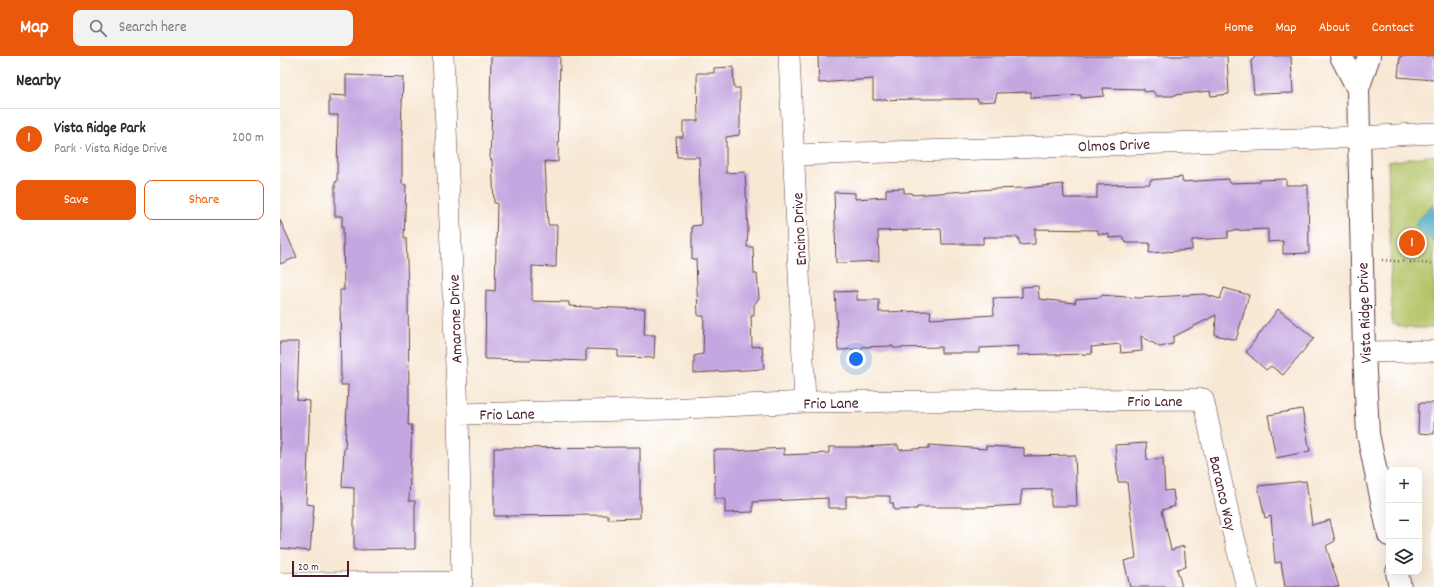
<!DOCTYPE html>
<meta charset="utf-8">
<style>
:root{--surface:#fff;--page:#f2f2f3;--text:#2b2b33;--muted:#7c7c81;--line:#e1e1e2;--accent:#ea580c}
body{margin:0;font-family:Dekko,sans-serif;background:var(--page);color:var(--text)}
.controls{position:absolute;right:12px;bottom:12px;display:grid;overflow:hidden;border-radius:8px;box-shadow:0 4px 16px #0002}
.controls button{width:36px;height:36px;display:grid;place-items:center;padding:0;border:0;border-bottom:1px solid var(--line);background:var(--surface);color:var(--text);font:20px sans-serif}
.scale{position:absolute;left:12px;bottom:10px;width:57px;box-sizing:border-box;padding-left:4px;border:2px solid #4a1f2b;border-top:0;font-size:11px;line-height:14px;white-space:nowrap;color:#4a1f2b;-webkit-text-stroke:3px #fff;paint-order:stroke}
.you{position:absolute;left:576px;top:303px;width:14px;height:14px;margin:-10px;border:3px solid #fff;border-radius:50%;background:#1a73e8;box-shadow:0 0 0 6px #1a73e833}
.badge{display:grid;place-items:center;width:26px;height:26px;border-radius:50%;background:var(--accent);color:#fff;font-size:13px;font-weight:700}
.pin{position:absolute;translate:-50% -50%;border:2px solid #fff;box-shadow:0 1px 4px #0006}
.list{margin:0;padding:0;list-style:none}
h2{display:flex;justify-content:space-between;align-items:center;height:52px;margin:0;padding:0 16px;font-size:17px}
h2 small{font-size:13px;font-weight:400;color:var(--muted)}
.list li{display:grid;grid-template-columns:26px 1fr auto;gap:12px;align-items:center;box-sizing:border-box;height:60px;padding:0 16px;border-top:1px solid var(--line)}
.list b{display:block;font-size:15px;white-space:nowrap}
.list p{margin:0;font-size:13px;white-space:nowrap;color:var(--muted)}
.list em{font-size:13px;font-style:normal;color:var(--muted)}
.actions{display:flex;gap:8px;padding:12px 16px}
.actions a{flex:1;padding:9px 0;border:1px solid var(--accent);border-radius:8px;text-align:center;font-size:14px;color:var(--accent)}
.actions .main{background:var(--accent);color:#fff}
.icon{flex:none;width:22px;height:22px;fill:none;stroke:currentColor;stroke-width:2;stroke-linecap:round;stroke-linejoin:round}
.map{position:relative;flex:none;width:1154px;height:531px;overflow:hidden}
header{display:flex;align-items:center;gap:24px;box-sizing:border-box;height:56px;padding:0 20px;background:var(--accent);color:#fff}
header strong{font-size:19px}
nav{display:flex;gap:22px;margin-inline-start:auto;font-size:14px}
.search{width:280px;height:36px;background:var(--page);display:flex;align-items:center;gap:10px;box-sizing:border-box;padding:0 14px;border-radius:8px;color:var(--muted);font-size:15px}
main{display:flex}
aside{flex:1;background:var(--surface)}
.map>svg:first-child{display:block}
</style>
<header>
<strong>Map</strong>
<div class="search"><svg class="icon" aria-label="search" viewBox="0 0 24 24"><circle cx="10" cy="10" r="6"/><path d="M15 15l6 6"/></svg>Search here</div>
<nav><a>Home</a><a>Map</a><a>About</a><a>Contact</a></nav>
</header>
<main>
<aside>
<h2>Nearby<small></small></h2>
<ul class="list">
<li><span class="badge">1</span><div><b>Vista Ridge Park</b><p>Park · Vista Ridge Drive</p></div><em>200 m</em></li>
</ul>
<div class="actions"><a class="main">Save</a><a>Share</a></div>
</aside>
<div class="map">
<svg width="1154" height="531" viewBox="0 0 1154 531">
<rect width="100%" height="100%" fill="#fff"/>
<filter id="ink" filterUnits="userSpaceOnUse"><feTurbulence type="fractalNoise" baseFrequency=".025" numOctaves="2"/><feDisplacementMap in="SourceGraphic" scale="8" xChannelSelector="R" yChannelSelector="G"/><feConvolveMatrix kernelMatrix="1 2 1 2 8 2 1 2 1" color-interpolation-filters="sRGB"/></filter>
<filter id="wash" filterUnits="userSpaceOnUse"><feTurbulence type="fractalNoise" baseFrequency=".012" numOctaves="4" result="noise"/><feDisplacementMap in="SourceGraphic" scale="16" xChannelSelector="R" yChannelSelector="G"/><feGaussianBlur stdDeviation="0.9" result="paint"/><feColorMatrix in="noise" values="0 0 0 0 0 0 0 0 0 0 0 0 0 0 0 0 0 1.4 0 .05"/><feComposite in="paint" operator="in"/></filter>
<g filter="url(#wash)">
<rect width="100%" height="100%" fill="#f7e8d4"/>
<!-- green -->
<path fill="#b4c467" stroke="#7f7249" d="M1154 99V272H1124L1112 268 1108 106Z"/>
<!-- water -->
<path fill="#46abc5" stroke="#486578" d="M1154 147V187L1134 168Z"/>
<g id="blocks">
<!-- building -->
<path fill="#c4a7e0" d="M211 0H280L278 106 265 105 268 169H277L276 211 252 210V245L289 246V250L308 251 365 253 364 279H375L374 302 338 301V294L306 293V305L251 303V304L205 303 206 234 215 235 217 147H214L212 104 210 103 212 53H210Z
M538 0H947L949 38 931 40 930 35 894 39V40H876L873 35 864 36V33L823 32 824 40 801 42V39L751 42V36L717 37 715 45 698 46V43H639L593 44V23L539 27Z
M976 0H1011L1013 37 974 38 971 5Z
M1120 0H1154V24L1118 21Z
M453 11 454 32H460V70L459 79 446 81V117L465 116 468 174 467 191H473L474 218H477L479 242 474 249V260H471L472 291 482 290 484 313 414 317V300L423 298 424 260H418L416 203H412V170L421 169 419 101H397L396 81H403V65H418L417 17H434V12Z
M66 19 123 21 121 74H122V128L126 129 124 182H126L128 232 129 342 128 369H132L129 445H135V493L74 494V432L62 431 64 392H65L68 329H61L60 234H64L63 171H62V160H55V126H57L58 59H49V39L66 40Z
M902 121V126L949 123V127L980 126V124L1006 123V129H1028L1029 197 1003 198V185L988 186V173L948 175V182L912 184V194L869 197 870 187H846L843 181 829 182V178H818V174L755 173V188L740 189 738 181H703V188H662L661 173 598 175 599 205 556 207 554 136 575 137V143L606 141V133L624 132V137H632V139L713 133 745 132 783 128 784 142H817V129L870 128V124Z
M0 164 17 201 0 208Z
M758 230 759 243 795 247 796 243 821 241V239L859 242 924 238 940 243 944 232 969 239 956 284 935 279 936 259 893 281V288L880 291 861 280 862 295 841 297 840 288 811 291 812 298 768 299V298L737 299 739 290 700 292V297H661V291L613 292V290L582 291V293L558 294 555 236 577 235V244H599V256L651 255 650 263 714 259 713 242 742 241V231Z
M998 253 1034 282 1003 319 991 310 986 314 966 296Z
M0 286H19L17 344 30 345 26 448 34 449 30 495 0 492Z
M1139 347H1154V378L1138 377Z
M1022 353 1030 395 996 402 988 359Z
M866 387 867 404 883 402 885 435 893 434 895 450 882 454 891 494 904 490 906 511 897 513 902 531H850L844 505 856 502 847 426H838L835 389Z
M618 389 619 394 649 392V389L706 393V390L744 392V400L795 399 797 450H771V433L742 434 740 449 706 451H637V453L614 454 613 447H610V440H566V452H548V442L473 446V456L445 457V443H435L434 394H455V395L504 392V399L549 397V391H582Z
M360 391V462L328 463V459L214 460V392Z
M1026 425 1032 469 1050 464 1055 485 1046 490 1059 531H1005L1001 506 995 507 991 460 985 462 978 430Z"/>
</g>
</g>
<g filter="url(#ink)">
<use href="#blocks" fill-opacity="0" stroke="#643d44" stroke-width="1"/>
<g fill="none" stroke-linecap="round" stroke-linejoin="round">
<!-- street casing -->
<g stroke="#643d44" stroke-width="22">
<path id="street" d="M509 0 525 346
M514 99 1079 81 1154 77
M1084 296 1154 295
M178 358 388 353 525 346 923 343 950 465 967 531
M0 527 182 526 178 358 163 0"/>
</g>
<!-- secondary casing -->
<g stroke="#643d44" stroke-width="24">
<path id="secondary" d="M1061 0 1078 33
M1089 0 1078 33 1084 296 1088 378 1109 479
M1117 516 1120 531"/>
</g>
<!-- path -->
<path stroke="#643d44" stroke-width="2.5" stroke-dasharray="1 3" stroke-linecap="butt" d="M1102 204 1154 208"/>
<!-- street -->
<use href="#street" stroke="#fff" stroke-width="21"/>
<!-- secondary -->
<use href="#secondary" stroke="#fff" stroke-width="22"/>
</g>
</g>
<g text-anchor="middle" stroke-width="4" stroke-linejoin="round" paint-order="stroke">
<!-- street labels -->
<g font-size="16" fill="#4a1f2b" stroke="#fff">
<text transform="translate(834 88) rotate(-2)" y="6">Olmos Drive</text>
<text transform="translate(518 173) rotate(-93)" y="6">Encino Drive</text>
<text transform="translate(1083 257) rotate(-92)" y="6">Vista Ridge Drive</text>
<text transform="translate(174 263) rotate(-92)" y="6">Amarone Drive</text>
<text x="875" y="350">Frio Lane</text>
<text transform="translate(551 346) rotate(-1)" y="6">Frio Lane</text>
<text transform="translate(227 357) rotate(-1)" y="6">Frio Lane</text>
<text transform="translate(944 437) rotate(77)" y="6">Baranco Way</text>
</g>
</g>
</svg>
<div class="controls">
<button>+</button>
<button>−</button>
<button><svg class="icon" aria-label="layers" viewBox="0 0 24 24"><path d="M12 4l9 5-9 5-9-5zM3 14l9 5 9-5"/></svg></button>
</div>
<div class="scale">20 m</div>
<div class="you"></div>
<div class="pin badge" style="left:1132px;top:187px">1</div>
</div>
</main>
